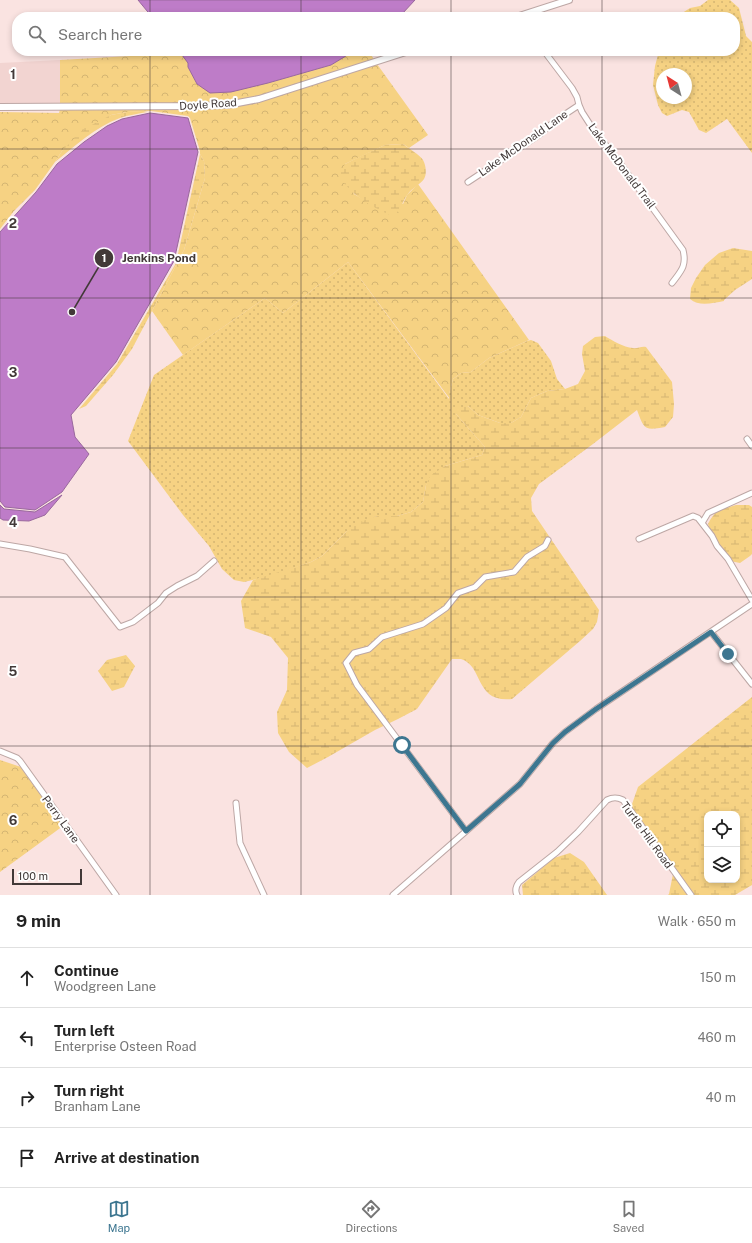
<!DOCTYPE html>
<meta charset="utf-8">
<style>
:root{--surface:#fff;--page:#f2f2f2;--text:#222;--muted:#767676;--line:#e0e0e0;--accent:#3d7690}
body{margin:0;font-family:"Public Sans",sans-serif;background:var(--page);color:var(--text)}
.controls{position:absolute;right:12px;bottom:12px;display:grid;overflow:hidden;border-radius:8px;box-shadow:0 2px 6px #0003}
.controls button{width:36px;height:36px;display:grid;place-items:center;padding:0;border:0;border-bottom:1px solid var(--line);background:var(--surface);color:var(--text);font:20px sans-serif}
.compass{position:absolute;left:656px;top:68px;width:36px;height:36px;border-radius:50%;background:var(--surface);box-shadow:0 2px 6px #0003;rotate:324deg}
.scale{position:absolute;left:12px;bottom:10px;width:70px;box-sizing:border-box;padding-left:4px;border:2px solid #423938;border-top:0;font-size:11px;line-height:14px;white-space:nowrap;color:#423938;-webkit-text-stroke:3px #fff;paint-order:stroke}
.stop{position:absolute;width:12px;height:12px;margin:-9px;border:3px solid #3d7690;border-radius:50%;background:#fff}
.stop.end{background:#3d7690;border-color:#fff;box-shadow:0 1px 4px #0008}
.list{margin:0;padding:0;list-style:none}
h2{display:flex;justify-content:space-between;align-items:center;height:52px;margin:0;padding:0 16px;font-size:17px}
h2 small{font-size:13px;font-weight:400;color:var(--muted)}
.list li{display:grid;grid-template-columns:26px 1fr auto;gap:12px;align-items:center;box-sizing:border-box;height:60px;padding:0 16px;border-top:1px solid var(--line)}
.list b{display:block;font-size:15px;white-space:nowrap}
.list p{margin:0;font-size:13px;white-space:nowrap;color:var(--muted)}
.list em{font-size:13px;font-style:normal;color:var(--muted)}
.icon{flex:none;width:22px;height:22px;fill:none;stroke:currentColor;stroke-width:2;stroke-linecap:round;stroke-linejoin:round}
.map{position:relative;flex:none;width:752px;height:895px;overflow:hidden}
.search{position:absolute;background:var(--surface);box-shadow:0 2px 6px #0003;left:12px;right:12px;top:12px;height:44px;display:flex;align-items:center;gap:10px;box-sizing:border-box;padding:0 14px;border-radius:16px;color:var(--muted);font-size:15px}
.sheet{height:292px;background:var(--surface)}
nav{display:flex;justify-content:space-around;align-items:center;box-sizing:border-box;height:56px;border-top:1px solid var(--line);background:var(--surface);font-size:11px;color:var(--muted)}
nav a{display:grid;justify-items:center;gap:2px}
nav .on{color:var(--accent)}
.map>svg:first-child{display:block}
</style>
<div class="map">
<svg width="752" height="895" viewBox="0 0 752 895">
<defs>
<pattern id="grass-dots" width="8" height="8" patternUnits="userSpaceOnUse"><rect width="8" height="8" fill="#f6d283"/><path d="M2 2h.1M6 6h.1" fill="none" stroke="#d4b572" stroke-width="1.8" stroke-linecap="round"/></pattern>
<pattern id="forest-crowns" width="20" height="18" patternUnits="userSpaceOnUse"><rect width="20" height="18" fill="#f6d283"/><path d="M2 6a3 3 0 1 1 6 0M12 15a3 3 0 1 1 6 0" fill="none" stroke="#d4b572"/></pattern>
<pattern id="wetland-marsh" width="20" height="14" patternUnits="userSpaceOnUse"><rect width="20" height="14" fill="#f6d283"/><path d="M1 5h8M5 5V1M11 12h8M15 12V8" fill="none" stroke="#d4b572"/></pattern>
</defs>
<rect width="100%" height="100%" fill="#fae3e1"/>
<!-- built -->
<path fill="#f2d4d1" d="M60 60V104H0V63Z"/>
<!-- grass -->
<path fill="url(#grass-dots)" fill-rule="evenodd" d="M708 0H730L739 8 746 36 752 42V153L727 119 706 133 699 130 689 112 682 110 667 116 662 113 658 105 653 85 655 66 659 51H735V17H676L690 8 700 6ZM662 74H686V98H662Z
M348 262 449 399V394L453 379 461 373 471 372 489 358 527 341 531 340 538 343 551 361 557 379 565 389 547 391 531 398 521 417 511 423H500L478 415 468 406 456 414 485 447 482 455 445 466 426 485 423 502 411 512 397 516H377L346 532 322 556 311 562 270 576 244 582 234 580 222 569 209 546 183 515 128 441 154 375 265 298 283 313Z"/>
<!-- forest -->
<path fill="url(#forest-crowns)" d="M137 51H188V67L197 84 268 83 331 65 354 51H368L374 59 258 97 226 102 193 104H60V60L130 56Z
M377 64 428 135 409 148 403 144 385 145 345 164 354 194 364 200 403 204 407 195 418 184 529 340 489 358 471 372 461 373 453 379 449 394 450 399 348 262 283 313 265 298 183 355 152 311 184 250 205 178 204 161 200 154V151L190 118 188 116 151 111 127 112 111 115 62 151 55 162 35 190 14 211 0 229V112L59 113 60 109 228 108Z
M0 760 21 767 63 826 0 872Z"/>
<!-- wetland -->
<path fill="url(#wetland-marsh)" fill-rule="evenodd" d="M143 111 147 112C138 114 128 115 120 118 95 127 75 146 55 162L62 151 84 129 111 115 127 112Z
M403 144C408 148 420 155 423 160 426 165 427 174 424 179 421 184 412 188 408 194 401 202 403 210 392 216 371 206 350 195 339 175L345 164 363 155 385 145Z
M200 154 204 161 205 178 184 250 132 349 113 375 86 406 79 409 117 364 176 263Z
M733 248 752 251V279L735 290 724 300V301C713 303 699 307 690 299L691 288 696 278 705 265 719 253Z
M605 336C613 341 623 347 633 348 637 349 641 346 646 347L672 382 674 404 673 417 665 427C644 431 644 429 637 410L593 444 539 484 531 498 532 511 599 610 597 622 593 629 580 641 512 699C474 703 484 666 461 659 458 659 455 659 452 659L417 709 398 719 375 730 328 757 307 768 289 752 278 733 277 712 287 690 288 658 271 637 245 628 241 601 253 580 311 562 322 556 346 532 360 522 377 516H397L411 512 423 502 426 485 430 476 445 466 482 455 485 447 456 414 457 408 468 406 478 415 500 423H511L521 417 531 398 547 391 565 389 578 384 585 371 582 354 583 346 595 337Z
M736 505H749L752 507V554L750 556 740 563 730 561 711 532 708 524C716 508 721 510 736 505Z
M126 655 135 666 124 687 112 691 98 671 107 660Z
M752 697V885L735 895H694L631 807 638 787ZM707 814H737V880H707Z
M570 853 584 862 607 895H523L522 885 554 858Z
M673 874 688 895H668L669 894Z"/>
<!-- water -->
<path fill="#be7cc8" stroke="#99689d" d="M138 0H415L402 14 395 17H152Z
M179 51H354L331 65 268 83 231 92 210 93 197 84 188 67V63Z
M150 113 188 118 198 152 174 261 116 362 71 415 75 437 89 454 62 492 35 510 5 507 0 501V232L36 192 57 164 84 142 107 126 122 119Z
M62 495 45 515 29 521 3 520 0 518V505L4 509 35 512Z"/>
<g fill="none" stroke-linecap="round" stroke-linejoin="round">
<!-- minor casing -->
<g stroke="#bda7a5" stroke-width="7">
<path id="minor" d="M544 51 572 88 577 97 579 105 582 112 591 126 625 170 683 250C687 266 681 271 672 283
M468 182 539 135 555 121 579 105
M747 439 752 446
M702 523 708 513 752 493
M639 539 693 516 698 518 712 536 717 546 728 559 752 600
M0 544 30 549 65 557 120 627 133 622 158 603 166 593 177 586 197 576 214 561
M711 632 752 684
M0 751 17 758 20 761 116 895
M236 803 240 843 264 895
M466 831 357 685 346 663 354 653 369 649 382 637 423 624 446 608 458 593 475 587 485 577 514 572 527 557 545 546 548 540
M393 895 520 784 553 743 565 732 596 709 752 604
M517 895C515 891 516 886 519 882L557 852 578 832 607 800C613 797 617 797 623 800L691 895"/>
</g>
<!-- major casing -->
<g stroke="#bda7a5" stroke-width="8">
<path id="major" d="M516 17 569 0
M0 107 194 106 227 105 259 99 409 51"/>
</g>
<!-- minor -->
<use href="#minor" stroke="#fff" stroke-width="5"/>
<!-- major -->
<use href="#major" stroke="#fff" stroke-width="6"/>
</g>
<g fill="none" stroke-linecap="round" stroke-linejoin="round">
<!-- route -->
<path stroke="#3d7690" stroke-width="5" d="M402 745 466 831 520 784 553 743 565 732 596 709 711 632 728 654"/>
</g>
<!-- grid -->
<path fill="none" stroke="#423938" stroke-width="1" stroke-opacity="0.55" d="M150 0V17M301 0V17M451 0V17M602 0V17M150 51V895M301 51V895M451 51V895M602 51V895M0 149H752M0 298H752M0 448H752M0 597H752M0 746H752"/>
<g text-anchor="middle" stroke-width="4" stroke-linejoin="round" paint-order="stroke">
<!-- street labels -->
<g font-size="11" fill="#423938" stroke="#fff">
<text transform="translate(208 104) rotate(-4)" y="4">Doyle Road</text>
<text transform="translate(523 143) rotate(-35)" y="4">Lake McDonald Lane</text>
<text transform="translate(622 166) rotate(53)" y="4">Lake McDonald Trail</text>
<text transform="translate(61 819) rotate(54)" y="4">Perry Lane</text>
<text transform="translate(647 835) rotate(54)" y="4">Turtle Hill Road</text>
</g>
</g>
<g font-size="13" text-anchor="middle" font-weight="bold" fill="#423938" stroke="#fff" stroke-width="4" stroke-linejoin="round" paint-order="stroke">
<text x="13" y="79">1</text>
<text x="13" y="228">2</text>
<text x="13" y="377">3</text>
<text x="13" y="527">4</text>
<text x="13" y="676">5</text>
<text x="13" y="825">6</text>
</g>
<!-- callouts -->
<path fill="none" stroke="#423938" stroke-width="1.5" d="M72 312L104 258"/>
<g fill="#423938" stroke="#fff" stroke-width="1.5">
<circle cx="72" cy="312" r="4"/>
<circle cx="104" cy="258" r="10"/>
</g>
<g font-size="12" text-anchor="middle" font-weight="bold" fill="#fff">
<text x="104" y="262">1</text>
</g>
<g font-size="12" text-anchor="middle" font-weight="bold" fill="#423938" stroke="#fff" stroke-width="4" stroke-linejoin="round" paint-order="stroke">
<text x="159" y="262">Jenkins Pond</text>
</g>
</svg>
<div class="controls">
<button><svg class="icon" aria-label="locate" viewBox="0 0 24 24"><circle cx="12" cy="12" r="6"/><path d="M12 2v4M12 18v4M2 12h4M18 12h4"/></svg></button>
<button><svg class="icon" aria-label="layers" viewBox="0 0 24 24"><path d="M12 4l9 5-9 5-9-5zM3 14l9 5 9-5"/></svg></button>
</div>
<svg class="compass" viewBox="-18 -18 36 36"><path d="M0-13l5 13h-10z" fill="#e53935"/><path d="M0 13l5-13h-10z" fill="#767676"/></svg>
<div class="scale">100 m</div>
<div class="stop" style="left:402px;top:745px"></div>
<div class="stop end" style="left:728px;top:654px"></div>
<div class="search"><svg class="icon" aria-label="search" viewBox="0 0 24 24"><circle cx="10" cy="10" r="6"/><path d="M15 15l6 6"/></svg>Search here</div>
</div>
<section class="sheet">
<h2>9 min<small>Walk · 650 m</small></h2>
<ul class="list">
<li><svg class="icon" aria-label="ahead" viewBox="0 0 24 24"><path d="M12 20V5M6 11l6-6 6 6"/></svg><div><b>Continue</b><p>Woodgreen Lane</p></div><em>150 m</em></li>
<li><svg class="icon" aria-label="left" viewBox="0 0 24 24"><path d="M17 20v-9H6M10 6l-5 5 5 5"/></svg><div><b>Turn left</b><p>Enterprise Osteen Road</p></div><em>460 m</em></li>
<li><svg class="icon" aria-label="right" viewBox="0 0 24 24"><path d="M7 20v-9h11M14 6l5 5-5 5"/></svg><div><b>Turn right</b><p>Branham Lane</p></div><em>40 m</em></li>
<li><svg class="icon" aria-label="arrive" viewBox="0 0 24 24"><path d="M6 21V4h12l-3 4 3 4H6"/></svg><div><b>Arrive at destination</b></div></li>
</ul>
</section>
<nav>
<a class="on"><svg class="icon" aria-label="map" viewBox="0 0 24 24"><path d="M3 6l6-2 6 2 6-2v14l-6 2-6-2-6 2zM9 4v14M15 6v14"/></svg>Map</a>
<a><svg class="icon" aria-label="directions" viewBox="0 0 24 24"><path d="M12 3l9 9-9 9-9-9zM9 14v-3h6M13 9l2 2-2 2"/></svg>Directions</a>
<a><svg class="icon" aria-label="saved" viewBox="0 0 24 24"><path d="M7 4h10v16l-5-4-5 4z"/></svg>Saved</a>
</nav>
